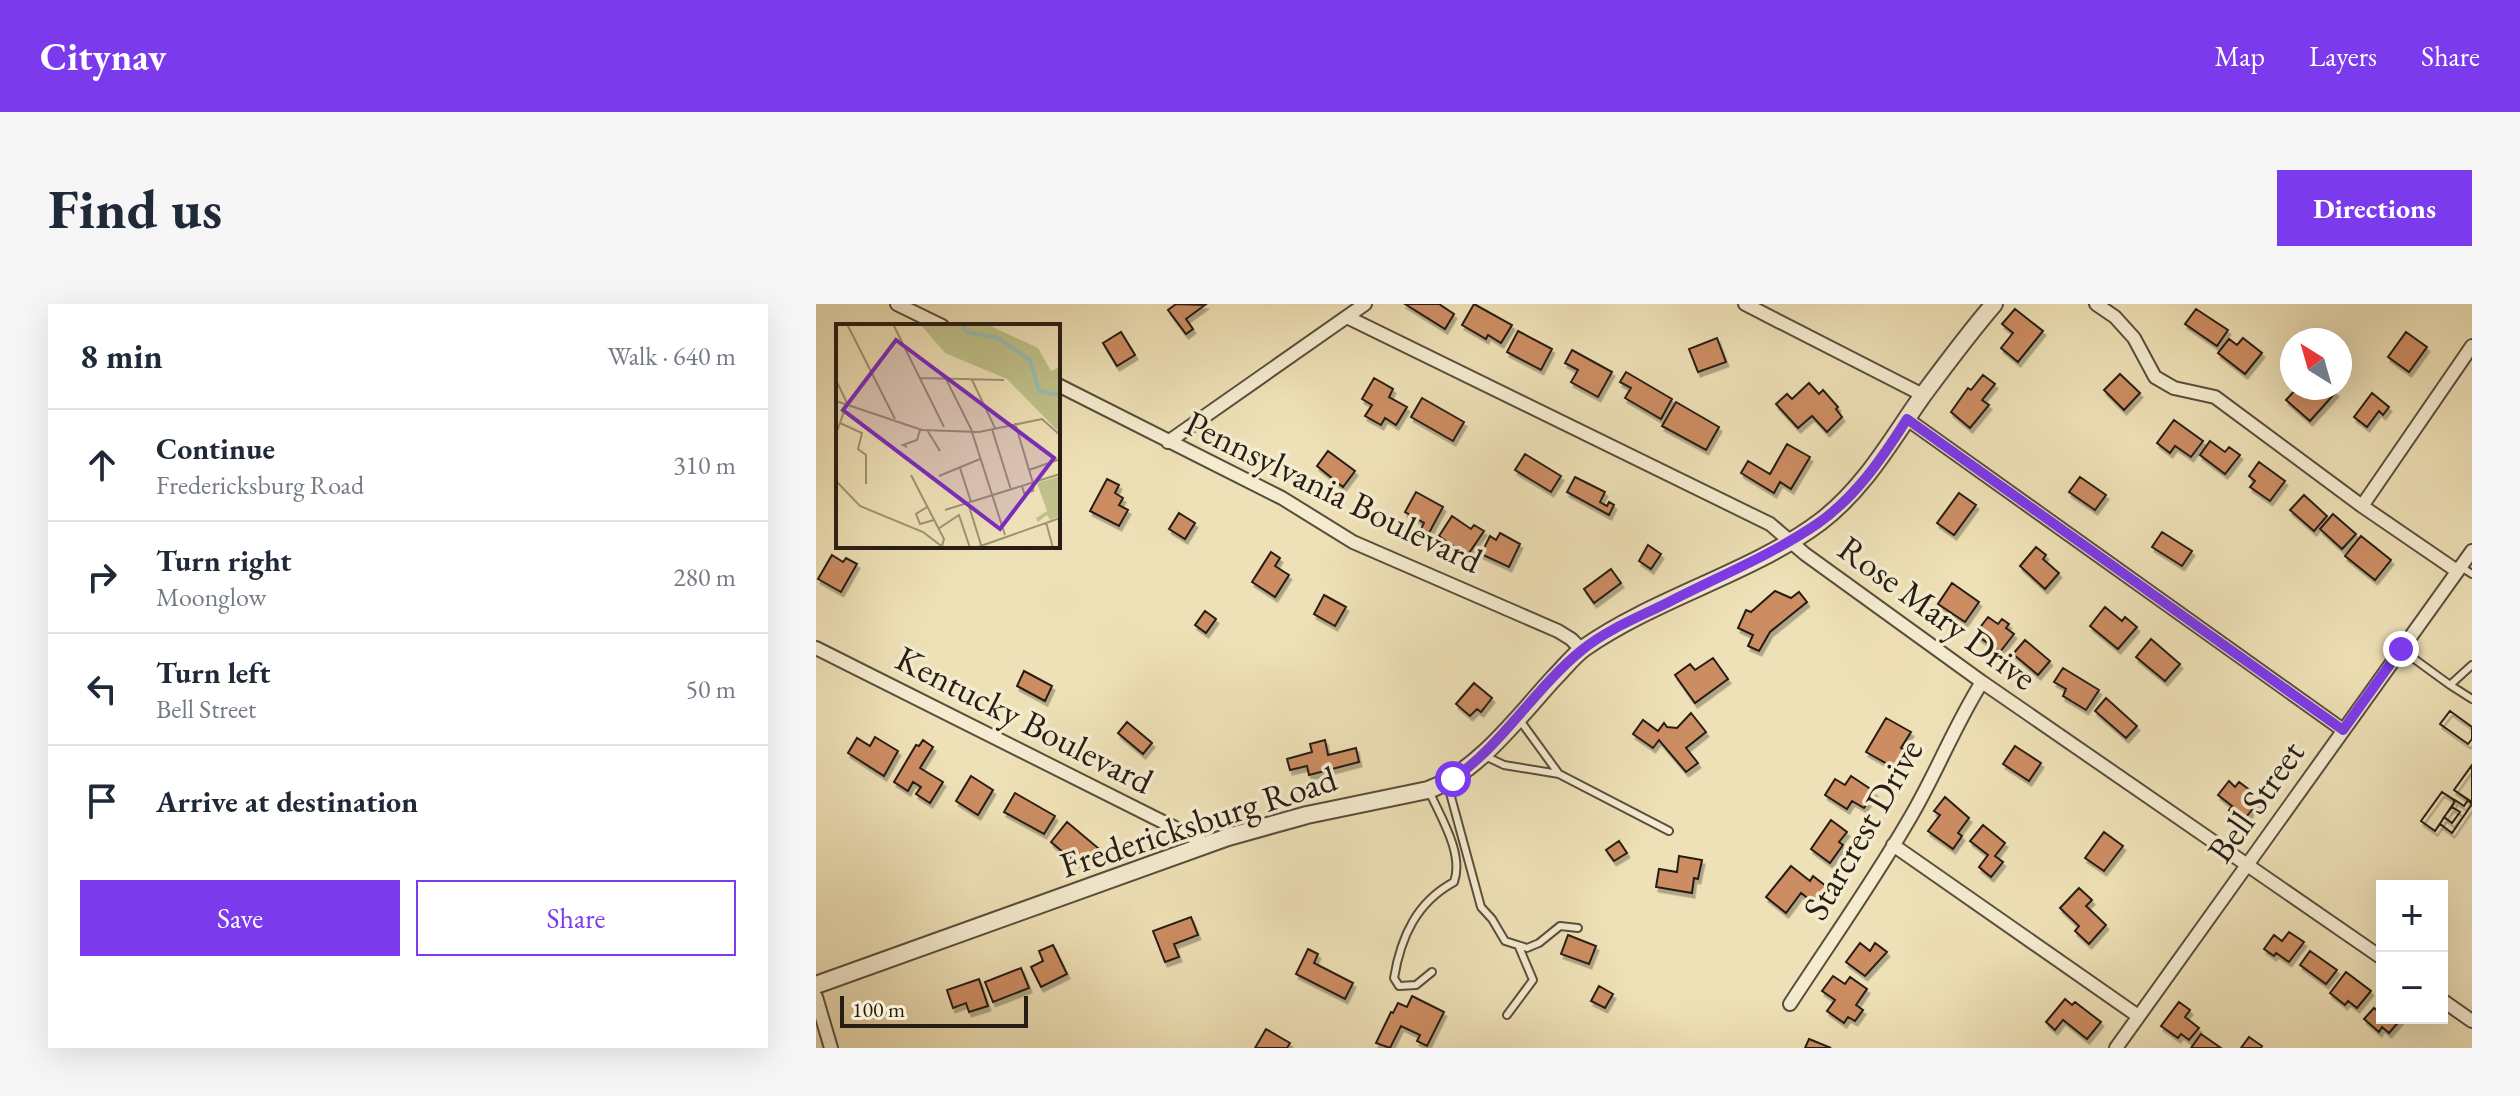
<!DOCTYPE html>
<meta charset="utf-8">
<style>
:root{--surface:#fff;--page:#f6f6f7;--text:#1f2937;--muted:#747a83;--line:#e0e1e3;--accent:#7c3aed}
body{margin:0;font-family:"EB Garamond",serif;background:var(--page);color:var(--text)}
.controls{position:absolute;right:24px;bottom:24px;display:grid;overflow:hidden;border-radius:0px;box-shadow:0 8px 32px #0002}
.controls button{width:72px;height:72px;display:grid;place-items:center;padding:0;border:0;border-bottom:2px solid var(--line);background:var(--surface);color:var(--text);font:40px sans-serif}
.compass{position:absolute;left:1464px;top:24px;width:72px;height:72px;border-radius:50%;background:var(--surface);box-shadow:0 8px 32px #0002;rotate:323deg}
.scale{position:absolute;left:24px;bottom:20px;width:188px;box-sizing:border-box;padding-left:8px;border:4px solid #271d14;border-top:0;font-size:22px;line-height:28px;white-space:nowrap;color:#271d14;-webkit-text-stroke:6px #f5ecd0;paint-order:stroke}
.stop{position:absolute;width:24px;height:24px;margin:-18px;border:6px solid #7c3aed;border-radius:50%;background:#fff}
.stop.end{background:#7c3aed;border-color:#fff;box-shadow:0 2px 8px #0008}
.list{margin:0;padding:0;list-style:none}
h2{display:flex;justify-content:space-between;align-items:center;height:104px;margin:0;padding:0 32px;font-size:34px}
h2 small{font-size:26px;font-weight:400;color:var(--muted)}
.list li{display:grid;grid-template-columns:52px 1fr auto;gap:24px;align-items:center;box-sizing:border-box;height:112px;padding:0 32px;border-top:2px solid var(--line)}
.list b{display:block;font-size:30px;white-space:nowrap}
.list p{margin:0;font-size:26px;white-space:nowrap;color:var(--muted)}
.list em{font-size:26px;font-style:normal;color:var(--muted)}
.actions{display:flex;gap:16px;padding:24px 32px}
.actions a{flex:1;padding:18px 0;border:2px solid var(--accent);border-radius:0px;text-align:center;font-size:28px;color:var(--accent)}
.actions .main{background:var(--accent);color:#fff}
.icon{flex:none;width:44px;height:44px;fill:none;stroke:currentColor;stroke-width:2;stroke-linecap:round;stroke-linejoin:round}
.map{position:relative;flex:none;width:1656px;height:744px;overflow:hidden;border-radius:0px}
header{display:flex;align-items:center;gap:48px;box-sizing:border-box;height:112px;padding:0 40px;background:var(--accent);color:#fff}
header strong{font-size:38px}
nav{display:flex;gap:44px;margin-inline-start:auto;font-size:28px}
.intro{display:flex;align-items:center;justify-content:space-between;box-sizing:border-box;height:192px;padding:0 48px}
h1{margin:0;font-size:56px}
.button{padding:20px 36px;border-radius:0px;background:var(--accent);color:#fff;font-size:28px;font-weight:700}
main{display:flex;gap:48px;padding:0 48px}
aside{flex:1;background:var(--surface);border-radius:0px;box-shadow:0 8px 32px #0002}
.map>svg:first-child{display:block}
</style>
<header>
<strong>Citynav</strong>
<nav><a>Map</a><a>Layers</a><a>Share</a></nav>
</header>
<div class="intro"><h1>Find us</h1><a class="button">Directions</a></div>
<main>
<aside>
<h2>8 min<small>Walk · 640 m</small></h2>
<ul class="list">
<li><svg class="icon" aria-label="ahead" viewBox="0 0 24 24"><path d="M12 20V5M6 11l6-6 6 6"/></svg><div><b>Continue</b><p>Fredericksburg Road</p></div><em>310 m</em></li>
<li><svg class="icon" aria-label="right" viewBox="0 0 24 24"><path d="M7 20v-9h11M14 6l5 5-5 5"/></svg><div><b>Turn right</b><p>Moonglow</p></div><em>280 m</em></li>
<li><svg class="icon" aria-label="left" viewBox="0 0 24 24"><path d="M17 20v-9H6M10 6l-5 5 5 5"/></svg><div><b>Turn left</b><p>Bell Street</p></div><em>50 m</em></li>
<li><svg class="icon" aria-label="arrive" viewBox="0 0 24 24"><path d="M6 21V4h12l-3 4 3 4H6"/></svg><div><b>Arrive at destination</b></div></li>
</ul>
<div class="actions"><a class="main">Save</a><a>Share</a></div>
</aside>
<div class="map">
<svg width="1656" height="744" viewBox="0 0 1656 744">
<defs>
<filter id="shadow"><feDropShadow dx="2.5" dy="4.5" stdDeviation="0" flood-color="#0004"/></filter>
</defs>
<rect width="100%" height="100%" fill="#efe1b7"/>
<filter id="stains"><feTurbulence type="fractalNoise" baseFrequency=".0025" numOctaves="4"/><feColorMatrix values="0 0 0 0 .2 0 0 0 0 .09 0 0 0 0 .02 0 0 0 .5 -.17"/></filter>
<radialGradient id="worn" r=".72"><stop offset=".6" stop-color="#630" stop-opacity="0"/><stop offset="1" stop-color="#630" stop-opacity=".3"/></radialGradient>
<!-- building -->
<path fill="#cd8d63" stroke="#271d14" stroke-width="2" fill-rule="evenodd" filter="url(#shadow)" d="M360 0 389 1 370 15 377 25 370 30 352 6Z
M589 0H623L638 10 629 25Z
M658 0 696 21 685 39 672 31 670 35 646 21Z
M1199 5 1227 27 1202 58 1185 44 1197 29 1186 20Z
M1380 5 1412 26 1401 42 1369 20Z
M702 27 736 45 725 66 691 48Z
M305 28 319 51 301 62 287 39Z
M1590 28 1611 43 1593 68 1572 53Z
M901 34 910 58 882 68 873 45Z
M1427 34 1446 49 1429 70 1402 49 1413 35 1421 41Z
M756 46 796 68 782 93 755 78 762 66 749 59Z
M810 68 856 95 845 115 809 94 815 84 804 78Z
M1304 70 1324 89 1308 106 1288 86Z
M1167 71 1179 80 1166 96 1173 101 1154 124 1135 108 1152 84 1155 86Z
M558 74 577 85 573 93 591 103 580 121 569 114 565 121 549 112 556 101 546 95Z
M993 79 1003 90 1007 86 1022 103 1020 105 1026 113 1011 128 996 112 982 124 960 100 971 90 976 95Z
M1481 84H1515L1520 88 1494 117 1470 96Z
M1556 89 1573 103 1567 111 1563 107 1551 123 1538 113Z
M606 94 648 118 637 137 595 113Z
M860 98 903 123 890 146 846 122Z
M1358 116 1387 137 1375 153 1359 142 1354 149 1341 139Z
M1394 137 1409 148 1413 143 1424 151 1409 170 1384 151Z
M971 140 994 153 975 185 964 178 958 189 925 169 932 157 954 170Z
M512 147 539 167 527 183 501 162Z
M709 150 745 172 735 188 699 166Z
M1443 158 1469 177 1454 197 1434 183 1439 177 1433 172Z
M759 173 789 188 784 198 791 202 793 198 798 201 793 211 751 188Z
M1264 173 1290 191 1279 206 1253 188Z
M291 175 303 181 299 189 307 194 303 201 312 206 303 222 274 207Z
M600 188 627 203 613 229 605 225 608 219 589 208Z
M1143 189 1160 201 1138 231 1121 219Z
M1488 191 1511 212 1498 227 1474 206Z
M363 209 379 219 369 235 353 225Z
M1517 210 1540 230 1526 245 1504 225Z
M636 212 655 225 658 221 668 227 651 252 623 232Z
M1346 228 1376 247 1366 262 1336 243Z
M684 229 704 240 693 263 665 250 674 232 680 236Z
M1545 232 1575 256 1559 276 1529 252Z
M832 241 845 250 835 265 823 257Z
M1220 243 1230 251 1227 255 1243 269 1229 285 1204 262Z
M455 248 464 254 459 262 473 271 459 293 436 278Z
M16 251 27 258 30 254 41 260 25 288 2 275Z
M795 265 805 279 778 299 768 285Z
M1136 279 1163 298 1149 318 1122 300Z
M959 287 975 294 983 288 991 298 954 328 943 347 932 342 937 331 922 324 930 306 935 308Z
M508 291 530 303 519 322 498 310Z
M1289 303 1306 317 1309 313 1321 323 1302 345 1274 322Z
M389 307 400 315 390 329 379 321Z
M1172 313 1182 320 1186 315 1193 320 1190 324 1198 330 1184 348 1159 330Z
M1335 335 1364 360 1349 377 1320 353Z
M1209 336 1234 357 1222 371 1197 350Z
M897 354 912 375 879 399 859 371 874 360 879 366Z
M1247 364 1283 386 1270 406 1247 392 1250 385 1238 378Z
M208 367 236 382 229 397 201 382Z
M658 379 676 394 665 408 661 405 654 412 640 400Z
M1290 394 1321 422 1310 434 1279 407Z
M1634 407 1656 423V435L1652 440 1624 420Z
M1634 407 1656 423V435L1652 440 1624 420Z
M875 409 890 428 870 444 882 459 870 468 843 436 837 444 817 430 827 416 842 427 848 419 851 423 861 424Z
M1070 414 1095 428 1085 444 1092 448 1082 466 1050 448Z
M311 418 336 439 327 450 302 429Z
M59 433 82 447 68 472 32 449 41 434 54 442Z
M107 436 117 443 104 464 127 478 114 499 100 490 105 483 97 478 92 487 78 478 100 441 103 442Z
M509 436 512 451 540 444 543 458 493 471 491 462 474 466 471 455 496 448 494 440Z
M1199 442 1225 459 1213 477 1187 460Z
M1656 461V500L1636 529 1624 520 1619 527 1605 517 1626 488 1648 502 1652 496 1638 486ZM1636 503 1644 508 1636 519 1628 513Z
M1656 461V498L1638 486Z
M155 472 177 486 162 511 140 497Z
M1035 472 1059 488 1048 504 1036 497 1031 505 1009 491 1019 475 1029 481Z
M1413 477 1419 483 1423 478 1435 487 1433 491 1442 498 1427 517 1413 506 1416 502 1402 491Z
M1626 488 1639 497 1619 527 1605 517Z
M199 489 239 512 228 530 188 508Z
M1129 493 1153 514 1142 529 1146 532 1137 545 1112 527 1124 511 1118 507Z
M1639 496 1648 502 1652 496 1656 500 1636 529 1624 520 1628 513 1636 519 1644 508 1636 503Z
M1015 516 1031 528 1023 538 1027 541 1014 559 995 545Z
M251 518 282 544 270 558 265 554 260 559 235 538Z
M1167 521 1189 539 1179 552 1187 558 1175 573 1163 563 1172 551 1154 537Z
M1288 528 1307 542 1288 567 1269 554Z
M803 537 811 549 798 557 790 546Z
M863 552 886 556 882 575 878 574 876 589 840 583 843 565 861 568Z
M975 562 994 577 997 572 1011 583 998 599 985 589 970 609 950 593Z
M1263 584 1276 596 1270 602 1290 621 1273 640 1259 627 1263 622 1244 604Z
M375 613 382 631 358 640 363 653 349 658 337 627Z
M1473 628 1488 638 1473 658 1460 649 1458 652 1448 645 1458 631 1466 637Z
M752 631 780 642 773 660 745 650Z
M1044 639 1054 647 1059 639 1071 648 1049 672 1030 658Z
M237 641 251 670 225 683 215 663 227 657 223 647Z
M492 645 502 650 498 659 537 679 529 695 480 670Z
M1494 647 1521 666 1510 680 1484 661Z
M205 664 213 684 177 698 169 678Z
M1530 668 1555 687 1541 704 1532 697 1529 701 1514 689Z
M1017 672 1029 680 1034 673 1051 685 1040 701 1047 706 1039 717 1032 713 1028 719 1011 707 1019 696 1006 687Z
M163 675 172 702 153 708 150 699 137 704 131 686Z
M783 682 797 690 789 704 775 697Z
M596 692 628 708 611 742 601 737 604 731 585 722 574 744 560 739 575 708 577 709 582 699 591 703Z
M1249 695 1256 701 1259 698 1285 718 1271 735 1247 716 1239 726 1230 718Z
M1363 698 1374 706 1369 713 1383 724 1373 736 1365 730 1362 734 1345 722Z
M1558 704 1564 709 1566 707V714H1586L1573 729 1566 723 1563 728 1548 715Z
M450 725 474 739 471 744H439Z
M1385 730 1405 744H1375Z
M1433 733 1446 742 1445 744H1425Z
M993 735 1015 744H989Z"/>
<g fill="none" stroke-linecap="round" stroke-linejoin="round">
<!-- service casing -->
<g stroke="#594e3d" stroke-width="10">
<path id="service" d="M1645 263 1656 270
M1586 346 1634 381 1656 361
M1634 381 1656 395
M703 415 743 470
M669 452 688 461 743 470 853 527
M631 478 665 603 676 615 689 637 711 644 723 639 744 622 762 624
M614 489C625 514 648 550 638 578 601 598 585 632 578 674L583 682 600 681 616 668
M691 711 717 676 703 643"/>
</g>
<!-- minor casing -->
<g stroke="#594e3d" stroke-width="16">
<path id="minor" d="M81 0 126 22
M929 0 1107 91
M1280 0 1299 13 1318 34 1339 73 1358 84 1399 93 1546 202 1641 267
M531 13 954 220 989 250 1166 378 1566 654
M242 81 466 194 537 238 742 327 755 335 766 346
M1091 115 1527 426
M352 138 549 0
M1546 202 1656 42
M0 344 391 540
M1077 541 1322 712
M0 693 15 744
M1626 696 1656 717
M974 700C1013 640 1055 581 1091 519 1119 473 1137 424 1166 378
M1300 744 1656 247"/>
</g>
<!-- tertiary casing -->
<g stroke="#594e3d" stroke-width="20">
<path id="tertiary" d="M0 681 412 533 491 511 612 486C662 468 703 412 738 374 748 364 757 352 768 344 839 294 936 269 1004 218 1049 184 1075 136 1107 91 1130 60 1153 29 1178 0"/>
</g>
<!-- service -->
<use href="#service" stroke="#f5ecd0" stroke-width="6"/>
<!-- minor -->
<use href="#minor" stroke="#f5ecd0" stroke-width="12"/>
<!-- tertiary -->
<use href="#tertiary" stroke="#f5ecd0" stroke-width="16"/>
</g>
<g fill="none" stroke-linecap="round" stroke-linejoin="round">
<!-- route -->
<path stroke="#7c3aed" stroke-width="10" d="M637 475C687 440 719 384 766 346 790 326 823 313 851 299 901 273 954 252 1001 220 1039 194 1067 153 1091 115L1527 426 1585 345"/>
</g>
<g text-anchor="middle" stroke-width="7" stroke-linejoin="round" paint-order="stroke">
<!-- street labels -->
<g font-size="36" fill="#271d14" stroke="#f5ecd0">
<text transform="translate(518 187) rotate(26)" y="13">Pennsylvania Boulevard</text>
<text transform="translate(1122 308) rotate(36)" y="13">Rose Mary Drive</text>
<text transform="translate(209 415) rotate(27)" y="13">Kentucky Boulevard</text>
<text transform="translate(1439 497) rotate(-55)" y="13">Bell Street</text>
<text transform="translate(382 517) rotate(-18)" y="13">Fredericksburg Road</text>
<text transform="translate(1046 525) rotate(-60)" y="13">Starcrest Drive</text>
</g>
</g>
<!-- overview -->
<g transform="translate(20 20)">
<rect width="224" height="224" fill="#efe1b7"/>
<path d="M84 0H150L202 24 215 47 224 43V109L171 55 109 29ZM224 152V192L214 196 211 191 202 198 200 194 211 187 201 159Z" fill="#c0c18a"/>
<path fill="none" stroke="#9abdb2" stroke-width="4" d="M127 0 130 8 162 14 194 36 203 67 224 71"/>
<path fill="none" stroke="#9f9376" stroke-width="2" d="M11 0 59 95M57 0 108 103M84 54 168 56M110 55 135 105 169 211M0 56 11 79 0 110M136 56 159 104M0 77 86 106 143 108 206 95 224 111M4 99 26 109 22 125 30 131V160M179 99 197 159M156 105 175 166M91 106 104 127M71 123 67 121 81 116 84 106M124 144 135 178M193 146 224 135M75 151 108 215 106 222M103 152 144 135M0 157 24 182 87 208 108 224M186 162 188 169 197 167 198 158M132 179 146 224M91 183 80 190 84 200 98 196M109 186 224 150M210 198 217 224M102 205 123 191 134 224M139 224 224 194"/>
<path fill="#7b2cbf" fill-opacity="0.15" stroke="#7b2cbf" stroke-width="4" d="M60 16 218 134 164 205 7 86Z"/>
<rect width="224" height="224" fill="none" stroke="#271d14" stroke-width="4"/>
</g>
<rect width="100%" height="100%" filter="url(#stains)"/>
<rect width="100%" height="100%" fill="url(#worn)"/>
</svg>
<div class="controls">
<button>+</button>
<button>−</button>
</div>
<svg class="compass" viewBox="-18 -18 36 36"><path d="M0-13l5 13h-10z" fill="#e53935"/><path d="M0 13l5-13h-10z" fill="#747a83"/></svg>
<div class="scale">100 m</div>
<div class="stop" style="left:637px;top:475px"></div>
<div class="stop end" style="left:1585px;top:345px"></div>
</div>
</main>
